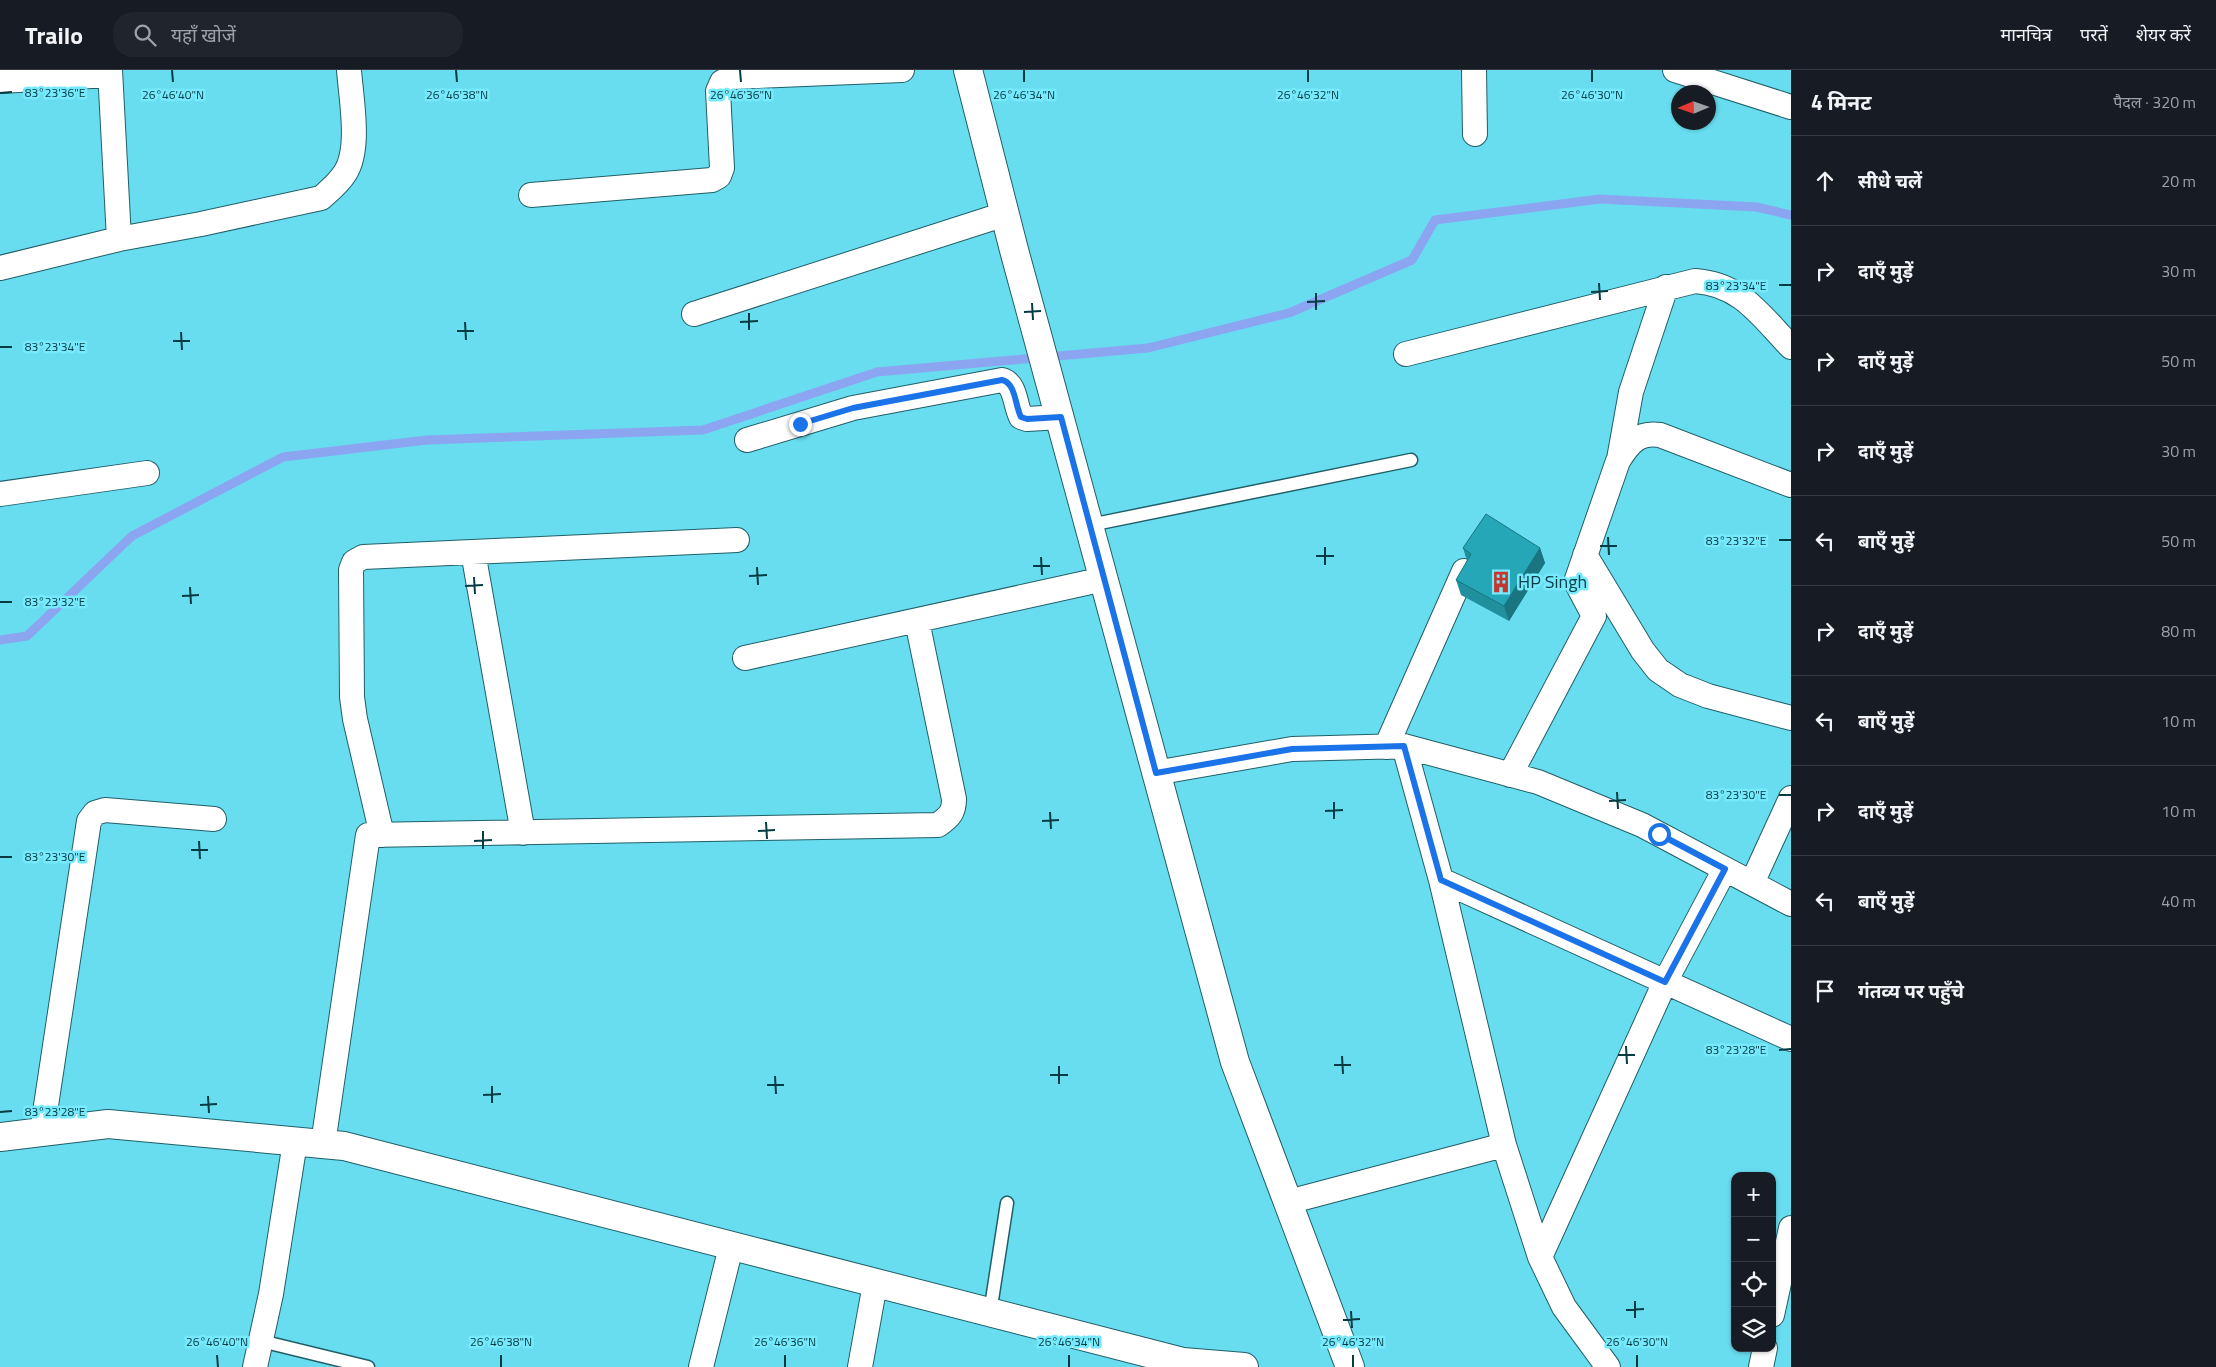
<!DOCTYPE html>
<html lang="hi">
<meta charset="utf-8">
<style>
:root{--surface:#171b24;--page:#20242c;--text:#f1f3f6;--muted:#9ea1a6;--line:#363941}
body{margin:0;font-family:"Titillium Web","Noto Sans Devanagari",sans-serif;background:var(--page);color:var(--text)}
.controls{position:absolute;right:15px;bottom:15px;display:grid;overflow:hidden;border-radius:10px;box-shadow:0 1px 4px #0004}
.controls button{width:45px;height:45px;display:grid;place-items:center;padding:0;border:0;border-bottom:1px solid var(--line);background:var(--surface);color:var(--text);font:25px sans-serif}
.compass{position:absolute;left:1671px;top:15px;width:45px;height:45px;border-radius:50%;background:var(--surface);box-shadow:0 1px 4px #0004;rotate:268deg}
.stop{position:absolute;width:15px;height:15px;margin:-11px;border:4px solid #1a73e8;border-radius:50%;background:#fff}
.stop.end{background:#1a73e8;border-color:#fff;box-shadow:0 1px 5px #0008}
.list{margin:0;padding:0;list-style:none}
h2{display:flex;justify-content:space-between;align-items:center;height:65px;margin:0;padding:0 20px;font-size:21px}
h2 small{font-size:16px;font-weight:400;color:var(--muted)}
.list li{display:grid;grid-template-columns:32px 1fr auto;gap:15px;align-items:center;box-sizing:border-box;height:90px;padding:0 20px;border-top:1px solid var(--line)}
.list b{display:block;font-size:19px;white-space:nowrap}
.list em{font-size:16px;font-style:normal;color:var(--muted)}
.icon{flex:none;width:28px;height:28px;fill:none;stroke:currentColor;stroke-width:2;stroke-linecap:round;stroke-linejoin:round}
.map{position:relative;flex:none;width:1791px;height:1297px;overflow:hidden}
header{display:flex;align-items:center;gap:30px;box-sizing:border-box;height:70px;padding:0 25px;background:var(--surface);border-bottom:1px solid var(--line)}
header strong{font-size:24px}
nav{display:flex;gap:28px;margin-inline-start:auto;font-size:18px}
.search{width:350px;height:45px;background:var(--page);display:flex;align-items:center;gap:12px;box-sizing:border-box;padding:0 18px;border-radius:20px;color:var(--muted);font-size:19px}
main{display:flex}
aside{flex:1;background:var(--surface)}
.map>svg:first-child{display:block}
</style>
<header>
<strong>Trailo</strong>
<div class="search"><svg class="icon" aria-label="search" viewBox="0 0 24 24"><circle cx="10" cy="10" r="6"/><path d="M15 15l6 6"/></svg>यहाँ खोजें</div>
<nav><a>मानचित्र</a><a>परतें</a><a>शेयर करें</a></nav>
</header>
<main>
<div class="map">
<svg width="1791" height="1297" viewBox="0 0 1791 1297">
<rect width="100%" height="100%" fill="#68ddef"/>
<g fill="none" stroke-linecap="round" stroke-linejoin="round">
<!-- stream -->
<path stroke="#8ba5f1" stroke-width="9" d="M0 570 27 566 132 466 283 387 427 370 703 360 877 302 1148 278 1289 243 1412 190 1435 150 1600 129 1756 137 1791 145"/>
<!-- service casing -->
<g stroke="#205f68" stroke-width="15">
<path id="service" d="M1090 455 1411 390
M990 1243 1007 1133
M261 1271 368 1297"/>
</g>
<!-- minor casing -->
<g stroke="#205f68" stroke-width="26">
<path id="minor" d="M110 0 119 169
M1474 0 1475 64
M1675 0 1791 37
M0 11 110 5
M531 125 712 110 719 106 722 98 718 21 722 12 732 7 902 0
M0 198 119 169 201 154 321 128C330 120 339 113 345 103 361 79 351 28 349 0
M694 244 1005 144
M1406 284 1695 211C1741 214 1761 246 1791 277
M747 370 853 338 1002 310C1016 314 1015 336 1021 347L1027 349 1061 347
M1619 389 1631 322 1666 217
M0 424 147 403
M473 482 523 763
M1585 485 1643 581 1658 600 1680 615 1708 626 1791 648
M745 588 1104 509
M1404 676 1538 712 1642 755 1791 834
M1386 677 1464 501
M1155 703 1292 679 1404 676 1441 810 1791 969
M1510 705 1594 546 1576 512 1618 391C1629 373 1638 362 1660 365L1791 415
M382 765 355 649 352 627 351 500 354 492 363 487 737 470
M1441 810 1504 1075 1540 1187 1564 1237 1608 1297
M1752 813 1791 728
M42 1062 89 751 95 743 105 740 214 749
M323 1074 368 765 938 755C949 747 954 743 954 729L917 551
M1288 1132 1504 1075
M1540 1187 1665 912 1725 799
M1772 1245 1791 1158
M255 1297 271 1224 295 1072
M701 1297 731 1177
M860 1297 875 1214
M1761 1297 1765 1278"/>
</g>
<!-- tertiary casing -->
<g stroke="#205f68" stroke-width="30">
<path id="tertiary" d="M0 1067 108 1054 344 1076 1183 1292 1244 1297"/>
</g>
<!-- secondary casing -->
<g stroke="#205f68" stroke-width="30">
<path id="secondary" d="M968 0 1014 180 1235 992 1350 1297"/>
</g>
<!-- service -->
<use href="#service" stroke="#fff" stroke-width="12"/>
<!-- minor -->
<use href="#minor" stroke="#fff" stroke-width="24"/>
<!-- tertiary -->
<use href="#tertiary" stroke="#fff" stroke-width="28"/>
<!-- secondary -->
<use href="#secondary" stroke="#fff" stroke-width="28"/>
</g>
<!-- wall -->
<path fill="#20909e" d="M1463 478H1540L1545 493 1509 551 1461 525 1456 510 1467 491Z"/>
<!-- shaded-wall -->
<path fill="#1a7581" d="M1540 478 1545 493 1509 551 1504 536Z"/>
<!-- building -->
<path fill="#25a7b8" stroke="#1a7581" d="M1486 444 1540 478 1504 536 1456 510 1471 484 1463 478Z"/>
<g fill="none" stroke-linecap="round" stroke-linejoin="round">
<!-- route -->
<path stroke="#1a73e8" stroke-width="6" d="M800 354 853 338 1002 310C1016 313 1015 336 1021 347L1027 349 1061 347 1156 703 1292 679 1404 676 1441 810 1665 912 1725 799 1659 764"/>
</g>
<!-- ticks -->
<path fill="none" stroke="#053c44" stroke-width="2" d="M172 0 173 12M456 0 457 12M740 0 741 12M1024 0V12M1308 0V12M1592 0V12M0 23 12 22M1599 213 1600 230M1779 215H1791M1591 222 1608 221M1316 223V240M1307 232 1325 231M1032 233 1033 250M1024 242 1041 241M749 243V260M465 252 466 270M740 252 758 251M457 261H474M181 262 182 280M173 271H190M0 277H12M1608 467 1609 485M1779 470H1791M1600 476H1617M1325 477V495M1316 486H1334M1041 487 1042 505M1033 496H1050M757 497 758 515M749 506 767 505M474 507 475 524M465 516 483 515M190 517 191 534M182 526 199 525M0 532H12M1617 722 1618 739M1779 725H1791M1609 731 1626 730M1334 732V749M1325 741 1343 740M1050 742 1051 759M1042 751 1059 750M766 752 767 769M483 761V779M758 761 775 760M199 771 200 789M474 771 492 770M191 780H208M0 787H12M1626 976 1627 994M1779 980 1791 979M1618 985H1635M1342 986 1343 1004M1334 995H1351M1059 996V1014M1050 1005H1068M775 1006 776 1024M767 1015H784M492 1016V1033M483 1025 501 1024M208 1026 209 1043M200 1035 217 1034M0 1042 12 1041M1635 1231V1248M1626 1240 1644 1239M1351 1241 1352 1258M1343 1250 1360 1249M217 1285 218 1297M501 1285V1297M785 1285V1297M1069 1285V1297M1353 1285V1297M1637 1285V1297"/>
<!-- icons -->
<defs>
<g id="building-bare" transform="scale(1.725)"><path d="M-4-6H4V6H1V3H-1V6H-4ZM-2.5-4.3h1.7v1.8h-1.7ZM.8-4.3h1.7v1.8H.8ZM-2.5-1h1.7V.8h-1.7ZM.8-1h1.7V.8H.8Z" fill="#c4372b" stroke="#76eafc" stroke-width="2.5" paint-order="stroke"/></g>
</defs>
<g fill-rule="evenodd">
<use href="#building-bare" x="1501" y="512"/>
</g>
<g text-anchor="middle" stroke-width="5" stroke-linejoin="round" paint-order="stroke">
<!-- poi labels -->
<g font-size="18" fill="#053c44" stroke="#76eafc" text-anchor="start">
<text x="1518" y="518">HP Singh</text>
</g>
</g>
<g font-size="12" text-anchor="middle" fill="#053c44" stroke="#76eafc" stroke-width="5" stroke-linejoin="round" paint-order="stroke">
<text x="55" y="27">83°23'36"E</text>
<text x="173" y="29">26°46'40"N</text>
<text x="457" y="29">26°46'38"N</text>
<text x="741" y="29">26°46'36"N</text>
<text x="1024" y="29">26°46'34"N</text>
<text x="1308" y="29">26°46'32"N</text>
<text x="1592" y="29">26°46'30"N</text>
<text x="1736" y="220">83°23'34"E</text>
<text x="55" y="281">83°23'34"E</text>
<text x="1736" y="475">83°23'32"E</text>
<text x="55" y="536">83°23'32"E</text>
<text x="1736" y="729">83°23'30"E</text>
<text x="55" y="791">83°23'30"E</text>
<text x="1736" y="984">83°23'28"E</text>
<text x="55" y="1046">83°23'28"E</text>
<text x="217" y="1276">26°46'40"N</text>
<text x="501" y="1276">26°46'38"N</text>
<text x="785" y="1276">26°46'36"N</text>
<text x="1069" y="1276">26°46'34"N</text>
<text x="1353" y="1276">26°46'32"N</text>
<text x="1637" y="1276">26°46'30"N</text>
</g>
</svg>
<div class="controls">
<button>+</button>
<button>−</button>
<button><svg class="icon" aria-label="locate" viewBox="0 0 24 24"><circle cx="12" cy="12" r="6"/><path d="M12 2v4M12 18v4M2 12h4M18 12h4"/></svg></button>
<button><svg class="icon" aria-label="layers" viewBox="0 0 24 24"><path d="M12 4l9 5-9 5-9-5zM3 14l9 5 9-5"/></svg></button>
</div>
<svg class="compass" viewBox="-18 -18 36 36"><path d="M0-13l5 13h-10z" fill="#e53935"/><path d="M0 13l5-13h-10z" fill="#9ea1a6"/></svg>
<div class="stop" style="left:1659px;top:764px"></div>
<div class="stop end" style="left:800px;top:354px"></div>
</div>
<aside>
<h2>4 मिनट<small>पैदल · 320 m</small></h2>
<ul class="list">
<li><svg class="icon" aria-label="ahead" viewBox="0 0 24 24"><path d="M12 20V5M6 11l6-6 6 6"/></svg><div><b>सीधे चलें</b></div><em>20 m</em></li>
<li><svg class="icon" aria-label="right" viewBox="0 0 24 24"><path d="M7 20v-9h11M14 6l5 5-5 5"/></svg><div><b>दाएँ मुड़ें</b></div><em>30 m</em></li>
<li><svg class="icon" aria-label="right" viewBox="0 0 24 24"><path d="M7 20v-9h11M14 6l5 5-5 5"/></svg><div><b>दाएँ मुड़ें</b></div><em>50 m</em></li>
<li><svg class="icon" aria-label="right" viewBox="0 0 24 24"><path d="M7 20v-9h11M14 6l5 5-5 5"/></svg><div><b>दाएँ मुड़ें</b></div><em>30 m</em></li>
<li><svg class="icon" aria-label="left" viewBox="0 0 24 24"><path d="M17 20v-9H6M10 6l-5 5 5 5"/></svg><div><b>बाएँ मुड़ें</b></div><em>50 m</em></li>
<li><svg class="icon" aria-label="right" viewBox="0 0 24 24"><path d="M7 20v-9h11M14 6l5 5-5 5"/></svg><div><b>दाएँ मुड़ें</b></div><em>80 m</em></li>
<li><svg class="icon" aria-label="left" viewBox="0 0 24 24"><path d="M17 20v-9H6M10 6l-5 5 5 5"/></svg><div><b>बाएँ मुड़ें</b></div><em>10 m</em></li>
<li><svg class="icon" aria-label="right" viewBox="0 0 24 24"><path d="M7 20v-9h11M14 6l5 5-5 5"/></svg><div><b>दाएँ मुड़ें</b></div><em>10 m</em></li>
<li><svg class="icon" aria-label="left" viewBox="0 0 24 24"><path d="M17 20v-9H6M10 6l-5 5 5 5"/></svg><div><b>बाएँ मुड़ें</b></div><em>40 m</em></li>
<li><svg class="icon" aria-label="arrive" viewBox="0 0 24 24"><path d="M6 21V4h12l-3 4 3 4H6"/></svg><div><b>गंतव्य पर पहुँचे</b></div></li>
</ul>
</aside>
</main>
